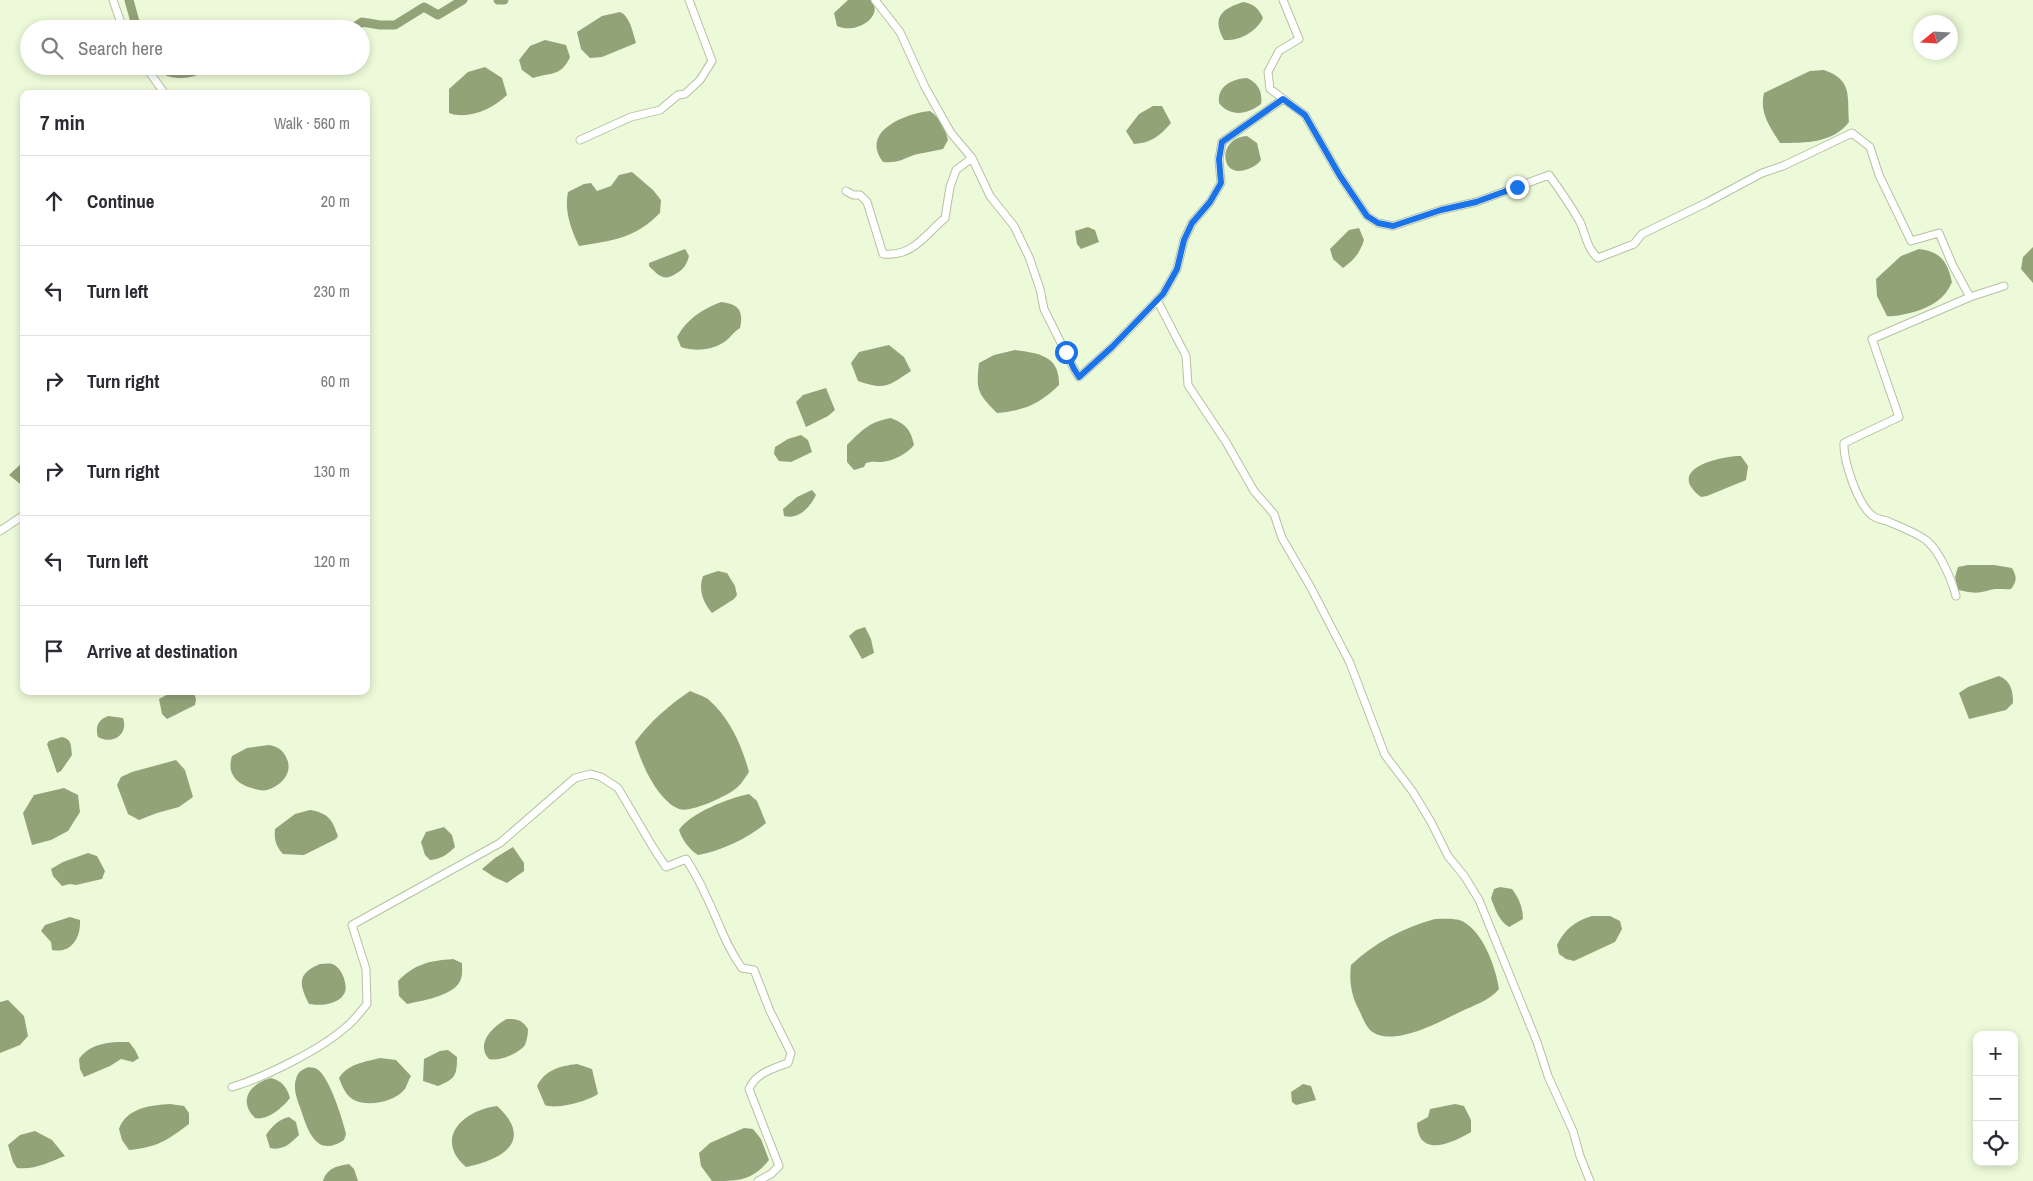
<!DOCTYPE html>
<meta charset="utf-8">
<style>
:root{--surface:#fff;--page:#f7f7f7;--text:#2b2b33;--muted:#7c7c81;--line:#e1e1e2}
body{margin:0;font-family:"Archivo Narrow",sans-serif;background:var(--page);color:var(--text)}
.controls{position:absolute;right:15px;bottom:15px;display:grid;overflow:hidden;border-radius:10px;box-shadow:0 2px 8px #0003}
.controls button{width:45px;height:45px;display:grid;place-items:center;padding:0;border:0;border-bottom:1px solid var(--line);background:var(--surface);color:var(--text);font:25px sans-serif}
.compass{position:absolute;left:1913px;top:15px;width:45px;height:45px;border-radius:50%;background:var(--surface);box-shadow:0 2px 8px #0003;rotate:252deg}
.stop{position:absolute;width:15px;height:15px;margin:-11px;border:4px solid #1a73e8;border-radius:50%;background:#fff}
.stop.end{background:#1a73e8;border-color:#fff;box-shadow:0 1px 5px #0008}
.list{margin:0;padding:0;list-style:none}
h2{display:flex;justify-content:space-between;align-items:center;height:65px;margin:0;padding:0 20px;font-size:21px}
h2 small{font-size:16px;font-weight:400;color:var(--muted)}
.list li{display:grid;grid-template-columns:32px 1fr auto;gap:15px;align-items:center;box-sizing:border-box;height:90px;padding:0 20px;border-top:1px solid var(--line)}
.list b{display:block;font-size:19px;white-space:nowrap}
.list em{font-size:16px;font-style:normal;color:var(--muted)}
.icon{flex:none;width:28px;height:28px;fill:none;stroke:currentColor;stroke-width:2;stroke-linecap:round;stroke-linejoin:round}
.map{position:relative;flex:none;width:2033px;height:1181px;overflow:hidden}
.search{position:absolute;background:var(--surface);box-shadow:0 2px 8px #0003;left:20px;top:20px;width:350px;height:55px;display:flex;align-items:center;gap:12px;box-sizing:border-box;padding:0 18px;border-radius:28px;color:var(--muted);font-size:19px}
.panel{position:absolute;background:var(--surface);box-shadow:0 2px 8px #0003;left:20px;top:90px;width:350px;height:605px;border-radius:10px}
.map>svg:first-child{display:block}
</style>
<div class="map">
<svg width="2033" height="1181" viewBox="0 0 2033 1181">
<rect width="100%" height="100%" fill="#ecfad9"/>
<!-- water -->
<path fill="#92a378" d="M848 0H871C885 16 856 35 837 26L834 13Z
M1243 2C1254 4 1258 8 1263 18 1256 32 1240 41 1224 40 1211 17 1222 9 1243 2Z
M620 12C630 16 633 33 636 43L602 57 590 58 581 49 577 32 602 16Z
M545 40 566 45 570 57C561 77 551 72 533 78L522 70 519 60 530 46Z
M485 67 502 78 507 95C493 109 468 120 449 113V89L468 72Z
M1824 70C1853 80 1847 96 1849 122 1833 143 1806 143 1780 143 1770 127 1759 113 1764 93L1810 71Z
M1247 78C1258 83 1263 92 1261 104 1247 115 1230 117 1219 103 1217 86 1232 79 1247 78Z
M1153 106H1162L1171 123C1160 136 1151 143 1134 144L1126 131 1139 114Z
M930 111C941 119 945 128 948 140L943 149C935 151 927 152 918 154 905 157 899 164 883 162 859 131 907 113 930 111Z
M1247 136 1257 143 1261 160C1257 165 1252 168 1245 170 1220 178 1217 138 1247 136Z
M632 172 653 190 661 200 660 213C634 239 614 240 579 246 571 230 564 210 568 192L584 184 591 183 597 191 611 186 619 175Z
M1088 227 1095 230 1099 242 1081 249 1077 244 1075 231Z
M1359 228 1364 240C1360 253 1354 260 1343 268L1333 259 1330 249 1349 230Z
M2033 247V283L2021 269 2023 257Z
M685 249 689 256C687 264 684 269 677 273 664 282 659 276 649 266V263Z
M1919 249C1941 252 1947 261 1952 282 1945 299 1931 307 1914 312 1904 314 1897 317 1887 316L1877 296 1876 279 1901 256Z
M721 302C738 304 744 310 740 328 733 332 728 341 721 344 709 351 693 351 681 347L677 337C687 319 701 310 721 302Z
M889 345 904 357 911 371C887 387 885 390 858 381L851 363 859 352Z
M1015 350C1038 353 1060 355 1059 385 1040 404 1023 411 997 413 977 393 976 390 979 363L994 355Z
M826 388 835 410 828 416 806 427 796 402 803 395Z
M891 418C906 424 911 430 914 445 907 454 893 461 882 462 876 462 872 461 866 463L864 467 854 470 847 462V445C862 430 869 422 891 418Z
M801 435 808 440 812 452 791 462 779 461 774 454 775 447 788 439Z
M1741 456 1748 466 1746 480 1707 496 1701 497C1664 469 1720 456 1741 456Z
M24 461V487L9 475Z
M812 490 816 495C810 507 799 520 784 516L783 509 797 497Z
M1968 565H1994L2012 568C2017 577 2017 581 2011 589 2005 590 1996 588 1990 590 1976 594 1973 593 1958 590L1955 577 1958 567Z
M718 571 727 573 735 586 737 595 734 599 712 613C703 602 698 590 703 576Z
M865 627 871 639 874 653 862 659 849 636 856 630Z
M1999 676C2011 681 2013 691 2013 703L2006 710 1969 719 1959 693 1968 687Z
M174 691H193L196 699 195 705 167 719 162 714 159 699Z
M690 691C696 694 704 696 708 699 730 718 742 746 749 772 745 778 740 786 734 790 724 797 691 813 679 809 657 800 641 763 635 742 651 721 668 706 690 691Z
M108 716 123 718C129 735 112 745 98 737 95 727 98 720 108 716Z
M62 737C72 739 71 746 72 755L61 771 57 773 47 744 49 741Z
M269 745C279 747 283 750 287 759 293 773 281 786 267 790 263 791 258 790 255 789 238 785 226 775 232 756L247 748Z
M176 760 185 770 193 797 179 807 157 813 139 820 128 814 117 785 121 777 132 772Z
M64 788 78 795 80 812 68 831 51 840 32 845 23 813 34 795Z
M749 794 757 801 766 823C748 838 721 851 698 855 690 850 682 840 679 830 690 813 729 798 749 794Z
M310 810C328 813 332 819 338 836L336 839 304 855 283 854C276 846 274 840 275 829L295 814Z
M444 827 452 835 455 847C447 855 441 859 430 860L425 855 421 842 426 832Z
M513 847 524 863V871L507 883 494 877 482 869 495 858Z
M88 853 97 856 105 871 102 879 76 885 70 884 62 886 53 876 51 869 63 862Z
M1500 887 1512 889C1519 898 1523 908 1523 919L1509 927C1499 921 1495 909 1491 898L1494 889Z
M1592 916H1610L1620 921 1622 929 1615 942 1574 961 1566 959 1559 954 1557 945C1565 929 1575 921 1592 916Z
M70 917 80 920C81 938 71 954 52 950L51 942 41 931 45 925Z
M1435 919C1444 919 1454 918 1462 921 1483 931 1496 968 1499 989 1489 1001 1474 1005 1460 1012 1439 1022 1391 1049 1370 1030 1365 1025 1362 1016 1359 1010 1351 995 1349 981 1351 965 1375 942 1403 928 1435 919Z
M453 959 462 963C462 970 463 977 459 983 451 996 421 1001 407 1004L399 996 398 981C415 964 428 961 453 959Z
M320 964C324 964 329 963 332 964 341 966 348 984 345 992 340 1005 320 1006 309 1004 298 983 298 973 320 964Z
M8 1000 24 1016 28 1036 20 1045 0 1053V1002Z
M507 1019C518 1019 522 1020 528 1029 528 1034 527 1040 525 1045 520 1053 498 1062 489 1059 475 1044 493 1026 507 1019Z
M117 1042H129L135 1050 139 1058 133 1062 121 1059 110 1066 84 1077 80 1069 79 1059C88 1046 102 1043 117 1042Z
M448 1050 457 1057C457 1076 455 1079 438 1086L423 1081 424 1059 440 1051Z
M380 1058 396 1060 411 1076C408 1080 407 1087 404 1090 394 1102 368 1107 354 1100 346 1096 342 1086 339 1078 348 1064 364 1062 380 1058Z
M577 1064 592 1069 598 1094C588 1101 556 1110 545 1105L537 1086C545 1070 560 1066 577 1064Z
M309 1067C311 1068 314 1067 317 1069 329 1076 343 1120 346 1134L344 1140C317 1158 308 1132 301 1110 297 1099 292 1088 297 1076 299 1071 303 1069 309 1067Z
M271 1078C282 1081 287 1087 290 1098 283 1107 268 1121 255 1118 237 1100 251 1083 271 1078Z
M1303 1084 1311 1086 1316 1100 1296 1105 1292 1102 1291 1092Z
M170 1104 184 1106 189 1113V1124C166 1141 158 1147 129 1150L122 1140 119 1129C126 1108 151 1105 170 1104Z
M1455 1104 1464 1106 1471 1120V1132C1453 1143 1418 1159 1417 1123L1428 1117 1430 1109Z
M497 1106C535 1141 502 1160 466 1167 433 1138 464 1110 497 1106Z
M289 1117 296 1122 299 1135C291 1143 283 1151 270 1148L266 1135C272 1126 279 1119 289 1117Z
M744 1128 753 1129 761 1139 769 1160C752 1181 739 1181 712 1181L701 1166 699 1153 710 1143Z
M35 1131 52 1140 65 1156C49 1162 35 1170 17 1168L13 1162 8 1145 20 1135Z
M349 1164 354 1169 358 1181H323C327 1168 337 1166 349 1164Z"/>
<g fill="none" stroke-linecap="round" stroke-linejoin="round">
<!-- canal -->
<path stroke="#92a378" stroke-width="9" d="M129 0 137 29
M498 0H504
M352 29 362 22 380 25H395L424 7 438 15 463 0
M160 66C172 78 192 74 206 66"/>
<!-- minor casing -->
<g stroke="#b5c2a2" stroke-width="9">
<path id="minor" d="M113 0 121 23 125 29
M1283 0 1299 39 1279 51 1268 72 1270 89 1305 115 1340 176 1367 216 1378 223 1393 226 1441 210 1476 202 1549 175C1560 190 1571 206 1580 222 1586 235 1587 249 1598 258L1634 244 1642 234 1706 203 1762 173 1783 166 1852 133 1870 147 1879 175 1911 241 1939 233 1953 266 1970 297 2004 286
M145 66 165 94
M580 140 631 117 660 110 678 95 685 94 700 80 712 61 689 0
M972 158 990 196 1014 226 1029 257 1040 289 1044 309 1074 369 1079 377 1112 347 1163 294 1177 269 1184 240 1192 223 1210 202 1221 183 1219 159 1222 142 1283 99
M846 191 853 195H860L867 202 883 254C913 257 925 235 945 218L950 187 956 170 972 158 951 133 925 87 900 32 875 0
M1157 300 1186 356 1188 385 1226 442 1254 491 1274 514 1282 538 1310 586 1350 663 1385 755 1413 792 1431 822 1448 856 1465 877 1479 900 1537 1042 1548 1076 1573 1131 1580 1156 1590 1181
M0 531 24 515
M1956 596C1952 581 1940 552 1928 542 1922 535 1896 525 1887 521 1883 520 1877 519 1873 516 1858 506 1843 460 1844 443L1899 417 1872 339 1970 297
M232 1087C265 1077 320 1050 346 1027 354 1021 360 1012 367 1004L366 969 352 925 500 843 575 778 591 774 601 777 618 788 654 849 666 867 686 859C693 870 700 882 705 894 718 919 725 945 742 968L754 970 770 1011 791 1053 788 1063C772 1069 756 1073 749 1089L779 1166 771 1174 758 1181"/>
</g>
<!-- minor -->
<use href="#minor" stroke="#fff" stroke-width="7"/>
</g>
<g fill="none" stroke-linecap="round" stroke-linejoin="round">
<!-- route -->
<path stroke="#1a73e8" stroke-width="6" d="M1066 352 1074 369 1079 377 1112 347 1163 294 1177 269 1184 240 1192 223 1210 202 1221 183 1219 159 1222 142 1283 99 1305 115 1340 176 1367 216 1378 223 1393 226 1441 210 1476 202 1517 187"/>
</g>
</svg>
<div class="controls">
<button>+</button>
<button>−</button>
<button><svg class="icon" aria-label="locate" viewBox="0 0 24 24"><circle cx="12" cy="12" r="6"/><path d="M12 2v4M12 18v4M2 12h4M18 12h4"/></svg></button>
</div>
<svg class="compass" viewBox="-18 -18 36 36"><path d="M0-13l5 13h-10z" fill="#e53935"/><path d="M0 13l5-13h-10z" fill="#7c7c81"/></svg>
<div class="stop" style="left:1066px;top:352px"></div>
<div class="stop end" style="left:1517px;top:187px"></div>
<div class="search"><svg class="icon" aria-label="search" viewBox="0 0 24 24"><circle cx="10" cy="10" r="6"/><path d="M15 15l6 6"/></svg>Search here</div>
<section class="panel">
<h2>7 min<small>Walk · 560 m</small></h2>
<ul class="list">
<li><svg class="icon" aria-label="ahead" viewBox="0 0 24 24"><path d="M12 20V5M6 11l6-6 6 6"/></svg><div><b>Continue</b></div><em>20 m</em></li>
<li><svg class="icon" aria-label="left" viewBox="0 0 24 24"><path d="M17 20v-9H6M10 6l-5 5 5 5"/></svg><div><b>Turn left</b></div><em>230 m</em></li>
<li><svg class="icon" aria-label="right" viewBox="0 0 24 24"><path d="M7 20v-9h11M14 6l5 5-5 5"/></svg><div><b>Turn right</b></div><em>60 m</em></li>
<li><svg class="icon" aria-label="right" viewBox="0 0 24 24"><path d="M7 20v-9h11M14 6l5 5-5 5"/></svg><div><b>Turn right</b></div><em>130 m</em></li>
<li><svg class="icon" aria-label="left" viewBox="0 0 24 24"><path d="M17 20v-9H6M10 6l-5 5 5 5"/></svg><div><b>Turn left</b></div><em>120 m</em></li>
<li><svg class="icon" aria-label="arrive" viewBox="0 0 24 24"><path d="M6 21V4h12l-3 4 3 4H6"/></svg><div><b>Arrive at destination</b></div></li>
</ul>
</section>
</div>
